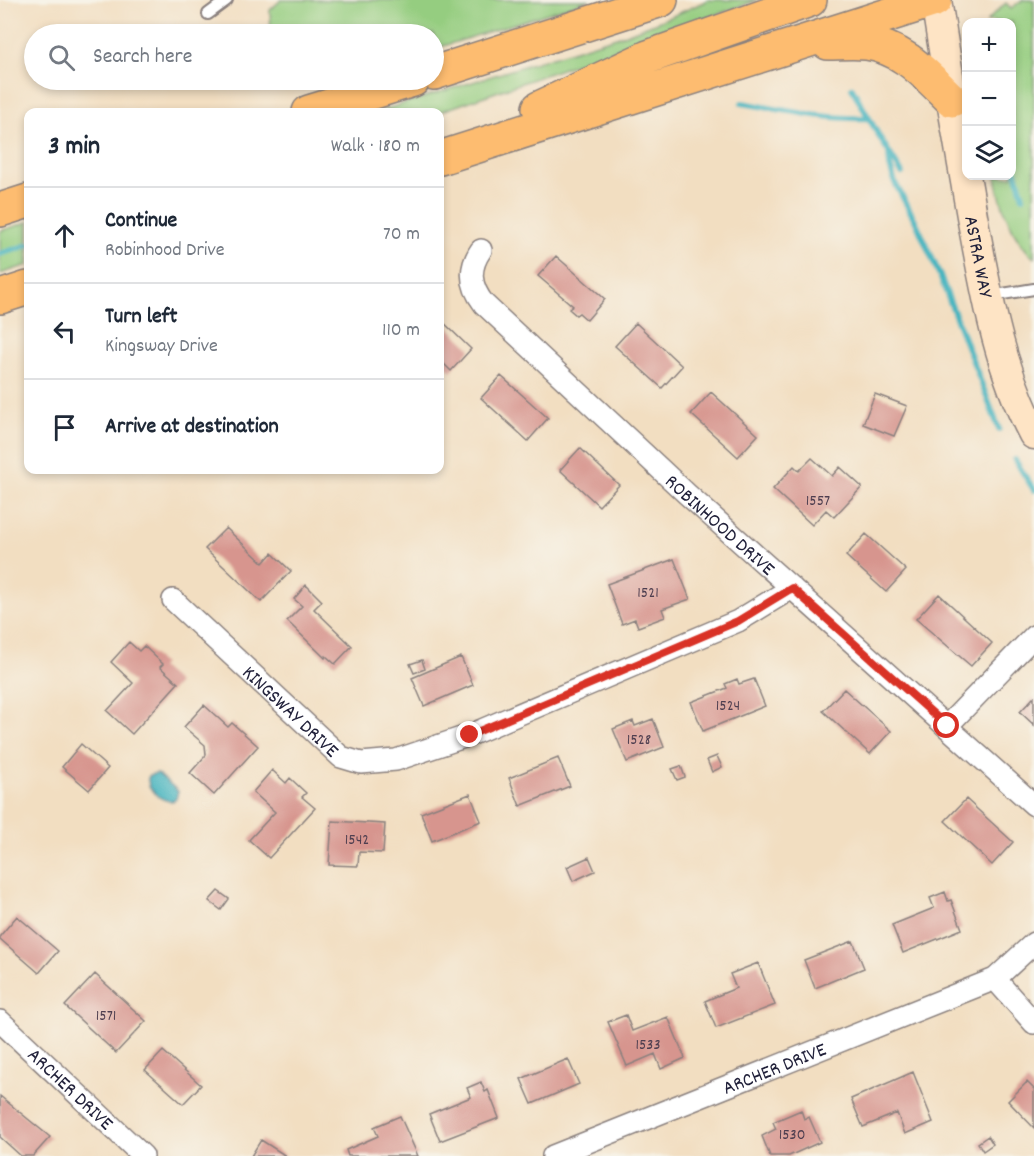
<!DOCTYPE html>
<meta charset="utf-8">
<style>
:root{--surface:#fff;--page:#f6f6f7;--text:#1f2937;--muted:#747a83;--line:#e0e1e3}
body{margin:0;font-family:Dekko,sans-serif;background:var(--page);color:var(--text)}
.controls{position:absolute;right:18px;top:18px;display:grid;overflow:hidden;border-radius:12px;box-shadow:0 3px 9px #0003}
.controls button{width:54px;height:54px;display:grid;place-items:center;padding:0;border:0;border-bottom:2px solid var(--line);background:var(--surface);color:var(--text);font:30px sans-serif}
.stop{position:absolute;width:18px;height:18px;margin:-14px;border:4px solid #d93025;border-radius:50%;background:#fff}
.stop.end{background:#d93025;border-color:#fff;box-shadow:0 2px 6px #0008}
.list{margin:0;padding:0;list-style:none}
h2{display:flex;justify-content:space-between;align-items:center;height:78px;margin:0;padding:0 24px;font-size:26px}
h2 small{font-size:20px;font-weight:400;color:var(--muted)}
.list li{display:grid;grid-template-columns:39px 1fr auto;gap:18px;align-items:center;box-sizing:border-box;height:96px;padding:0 24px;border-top:2px solid var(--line)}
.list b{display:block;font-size:22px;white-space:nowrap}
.list p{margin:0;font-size:20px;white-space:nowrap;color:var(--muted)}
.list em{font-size:20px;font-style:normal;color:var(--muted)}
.icon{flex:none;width:33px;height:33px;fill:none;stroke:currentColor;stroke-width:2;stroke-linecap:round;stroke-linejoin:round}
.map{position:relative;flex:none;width:1034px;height:1156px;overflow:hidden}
.search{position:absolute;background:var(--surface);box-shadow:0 3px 9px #0003;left:24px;top:24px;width:420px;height:66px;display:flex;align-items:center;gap:15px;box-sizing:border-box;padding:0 21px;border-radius:33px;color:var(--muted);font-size:22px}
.panel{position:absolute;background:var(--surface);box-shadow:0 3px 9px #0003;left:24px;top:108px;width:420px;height:366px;border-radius:12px}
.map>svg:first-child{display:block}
</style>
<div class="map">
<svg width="1034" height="1156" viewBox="0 0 1034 1156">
<rect width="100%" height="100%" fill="#f7f3e8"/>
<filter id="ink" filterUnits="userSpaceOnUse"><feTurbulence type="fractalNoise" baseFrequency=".0167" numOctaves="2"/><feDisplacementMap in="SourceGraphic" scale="12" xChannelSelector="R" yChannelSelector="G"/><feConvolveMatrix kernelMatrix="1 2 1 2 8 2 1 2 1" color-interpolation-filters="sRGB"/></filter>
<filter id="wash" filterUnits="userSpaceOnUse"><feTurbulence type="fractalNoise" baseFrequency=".008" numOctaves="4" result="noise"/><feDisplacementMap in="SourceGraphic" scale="24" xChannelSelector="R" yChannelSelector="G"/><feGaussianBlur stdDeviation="1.35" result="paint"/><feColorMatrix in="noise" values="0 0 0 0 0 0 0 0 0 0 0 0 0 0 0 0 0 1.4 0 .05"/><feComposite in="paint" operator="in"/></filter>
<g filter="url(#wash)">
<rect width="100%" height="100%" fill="#f2dec1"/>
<!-- green -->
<path fill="#95cd80" stroke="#5c785e" stroke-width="1.5" d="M281 0H590L434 49V34H271L270 10Z
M708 0H758L439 112H377L626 34 675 15Z
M1023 0H1034V258C1012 238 1000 205 996 176H1012V22L987 21 1006 3 1011 8Z
M28 222V265L0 274V231Z"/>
<!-- water -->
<path fill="#45b4bf" stroke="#346b7d" stroke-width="1.5" d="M157 773 178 791 176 799 172 801C161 801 147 790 148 778L150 775Z"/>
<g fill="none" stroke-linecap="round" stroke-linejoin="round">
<!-- stream -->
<path stroke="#45b4bf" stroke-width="6" d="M852 88 880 138 902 173
M742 103C784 110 826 120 869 118
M889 154 890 166 895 183 916 222 940 276 999 429
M1012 158 1023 197
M0 254 28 245
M1015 460 1034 490"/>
</g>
<g id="blocks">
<!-- building -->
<path fill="#d7958e" d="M556 256 605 299 587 320 579 313 576 315 569 309 573 306 538 276Z
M440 319 471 349 451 371 440 360Z
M636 323 682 366 662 388 615 346Z
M501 376 548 418 528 441 481 398Z
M711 392 758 435 738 457 691 414Z
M875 394 907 406 894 436 863 424Z
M580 448 619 485 599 506 560 470Z
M812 458 832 476 840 467 862 487 834 517 826 510 812 525 773 489 794 466 799 471Z
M226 528 263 563 272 553 291 571 261 602 205 549Z
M866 534 906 570 886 592 846 556Z
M674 559 690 599 662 609 665 617 638 627 635 619 622 624 607 584Z
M306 585 322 601 314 609 352 646 335 664 326 656 325 658 287 621 302 606 294 599Z
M939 594 992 643 971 666 916 619Z
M129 642 139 651 144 646 163 664 160 667 178 683 132 734 107 711 133 683 111 662Z
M461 657 473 685 424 706 412 678Z
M422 660 425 669 414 673 410 664Z
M737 679 739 684 754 679 765 706 703 731 691 702 727 688 725 684Z
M844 689 891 731 870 754 823 711Z
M1034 697V725L1020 712Z
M204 705 228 727 232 723 258 746 214 795 190 773 206 755 205 745 184 727Z
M653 719 664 747 627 762 613 729 633 721 635 726Z
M81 744 108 768 89 790 62 767Z
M717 756 722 767 712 772 707 760Z
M558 758 570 786 520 806 509 778Z
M681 766 685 777 677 780 672 769Z
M272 770 286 783 290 778 306 793 302 797 315 808 269 858 249 840 275 812 253 792Z
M470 794 481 821 432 841 421 813Z
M966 799 1013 842 992 865 945 821Z
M332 821 385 824 383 853 359 852 358 866 329 865Z
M589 857 595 871 573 881 567 867Z
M218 891 229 899 221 910 209 901Z
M945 892 948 901 951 900 962 929 903 953 892 925 934 908 930 898Z
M17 916 58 951 39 973 0 939V936Z
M853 941 864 968 815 988 804 960Z
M758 963 775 1005 716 1028 705 1001 736 988 730 974Z
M95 974 146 1021 116 1053 65 1006Z
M626 1015 632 1031 668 1017 685 1058 661 1069 655 1054 627 1066 608 1022Z
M163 1051 201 1085 183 1104 145 1070Z
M568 1059 579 1084 532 1104 521 1079Z
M913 1072 933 1122 905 1134 897 1113 863 1127 851 1099Z
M481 1082 485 1092 488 1090 499 1118 440 1141 429 1114 471 1097 467 1088Z
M1027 1082 1034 1089V1128L1008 1101Z
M0 1096 50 1137 33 1156H21L0 1137Z
M801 1110 804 1119 809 1117 820 1142 789 1156H770L762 1136 776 1129 773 1122Z
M400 1116 418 1156H348L346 1150 378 1136 374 1127Z
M988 1136 993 1144 983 1151 978 1143Z
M261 1140 286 1156H251Z"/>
</g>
</g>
<g filter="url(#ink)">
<use href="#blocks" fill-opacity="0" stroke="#8a807e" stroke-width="1.5"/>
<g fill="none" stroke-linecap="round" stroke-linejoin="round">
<!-- lane casing -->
<g stroke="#8a807e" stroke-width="14">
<path id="lane" d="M208 14 227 0
M990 296 1034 289"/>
</g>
<!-- street casing -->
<g stroke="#8a807e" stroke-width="24">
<g id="street">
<path id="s1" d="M481 250C468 269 470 286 484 304L688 495 1034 805"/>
<path id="s2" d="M173 600 341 757 361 763 396 760 470 735 738 621 792 588"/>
<path d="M947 726 1034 636"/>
<path d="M995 979 1034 1023"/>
<path id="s3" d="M0 1021 143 1156"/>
<path id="s4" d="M553 1156 995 979 1034 943"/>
</g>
</g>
<!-- secondary casing -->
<g stroke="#8a807e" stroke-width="33">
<g id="secondary">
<path id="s5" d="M936 0C947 72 959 144 972 216 986 291 998 366 1034 434"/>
</g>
</g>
<!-- highway casing -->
<g stroke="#8a807e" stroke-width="36">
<path id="highway" d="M828 43C840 43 853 42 866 43 904 48 926 75 952 100
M434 73 661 0
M539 108 648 57 810 0
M309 112 413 80
M440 158 935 0
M0 210 28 201
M0 297 28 288"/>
</g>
<!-- lane -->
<use href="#lane" stroke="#fff" stroke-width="10"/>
<!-- street -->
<use href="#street" stroke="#fff" stroke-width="21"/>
<!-- secondary -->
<use href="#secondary" stroke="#fee4c5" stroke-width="30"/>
<!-- highway -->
<use href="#highway" stroke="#fdbc6f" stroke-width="33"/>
</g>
</g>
<g fill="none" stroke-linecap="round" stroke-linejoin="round" filter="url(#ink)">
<!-- route -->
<path stroke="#d93025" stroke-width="8" d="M470 735 738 621 792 588 947 726"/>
</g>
<g text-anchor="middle" stroke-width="4.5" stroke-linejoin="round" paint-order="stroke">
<!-- number labels -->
<g font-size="16" fill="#4f3f50">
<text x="818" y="505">1557</text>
<text x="648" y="597">1521</text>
<text x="728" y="710">1524</text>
<text x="639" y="744">1528</text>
<text x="357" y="844">1542</text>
<text x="106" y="1020">1571</text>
<text x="648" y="1049">1533</text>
<text x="792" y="1139">1530</text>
</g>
<!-- street labels -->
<g font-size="20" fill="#22223b" stroke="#f7f3e8">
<text dy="7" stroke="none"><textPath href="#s5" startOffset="260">ASTRA WAY</textPath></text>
<text dy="7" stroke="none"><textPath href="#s1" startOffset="382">ROBINHOOD DRIVE</textPath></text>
<text dy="7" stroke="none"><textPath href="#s2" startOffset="162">KINGSWAY DRIVE</textPath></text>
<text dy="7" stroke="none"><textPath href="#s4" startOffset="238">ARCHER DRIVE</textPath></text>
<text dy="7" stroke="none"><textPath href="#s3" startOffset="98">ARCHER DRIVE</textPath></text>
</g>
</g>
</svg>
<div class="controls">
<button>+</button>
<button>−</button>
<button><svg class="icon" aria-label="layers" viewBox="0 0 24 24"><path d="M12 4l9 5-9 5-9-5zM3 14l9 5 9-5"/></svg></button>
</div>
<div class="stop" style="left:947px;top:726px"></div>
<div class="stop end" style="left:470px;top:735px"></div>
<div class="search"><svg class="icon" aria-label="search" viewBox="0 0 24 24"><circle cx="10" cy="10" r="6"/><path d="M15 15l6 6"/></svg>Search here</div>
<section class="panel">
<h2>3 min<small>Walk · 180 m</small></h2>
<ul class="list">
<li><svg class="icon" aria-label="ahead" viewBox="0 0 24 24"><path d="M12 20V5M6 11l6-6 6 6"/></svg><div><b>Continue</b><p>Robinhood Drive</p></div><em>70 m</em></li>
<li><svg class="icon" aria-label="left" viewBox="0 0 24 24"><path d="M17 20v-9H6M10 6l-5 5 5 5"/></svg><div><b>Turn left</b><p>Kingsway Drive</p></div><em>110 m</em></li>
<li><svg class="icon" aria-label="arrive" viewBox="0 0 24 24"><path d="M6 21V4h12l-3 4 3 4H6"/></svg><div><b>Arrive at destination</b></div></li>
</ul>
</section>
</div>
